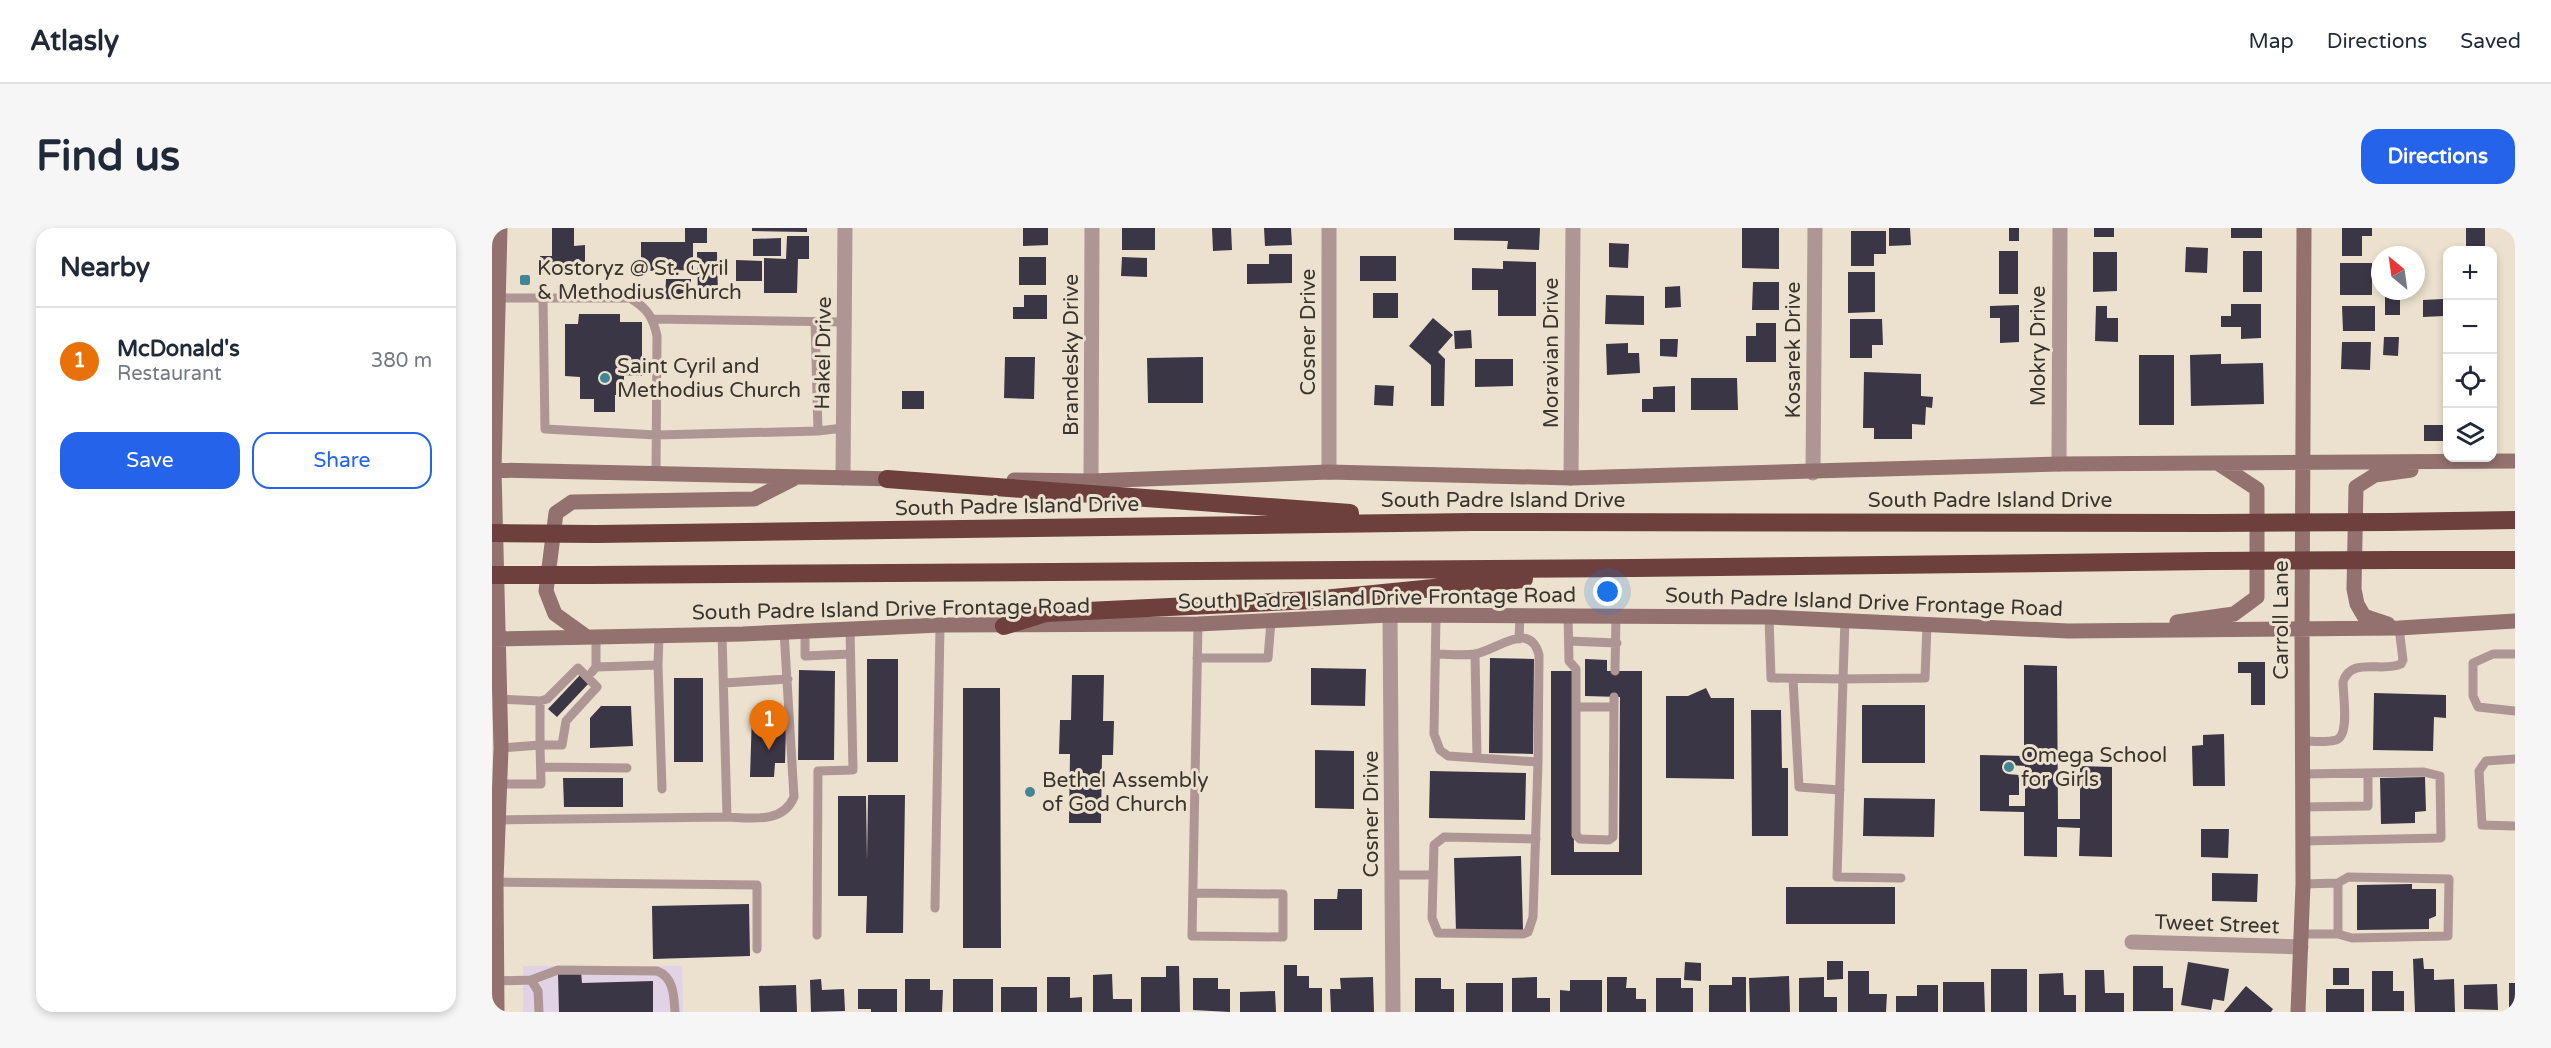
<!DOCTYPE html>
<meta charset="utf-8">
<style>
:root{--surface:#fff;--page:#f6f6f7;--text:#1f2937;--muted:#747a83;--line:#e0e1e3;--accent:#2563eb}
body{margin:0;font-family:"Varela Round",sans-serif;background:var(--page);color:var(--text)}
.controls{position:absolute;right:18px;top:18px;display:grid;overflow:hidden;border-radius:12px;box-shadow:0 3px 9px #0003}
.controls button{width:54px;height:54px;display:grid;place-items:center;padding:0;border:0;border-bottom:2px solid var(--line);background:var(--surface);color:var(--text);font:30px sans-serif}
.compass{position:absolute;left:1879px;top:18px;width:54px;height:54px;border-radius:50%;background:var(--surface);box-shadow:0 3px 9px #0003;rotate:331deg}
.you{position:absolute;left:1116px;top:364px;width:21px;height:21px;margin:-15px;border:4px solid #fff;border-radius:50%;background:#1a73e8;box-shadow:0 0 0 9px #1a73e833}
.badge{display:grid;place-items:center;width:39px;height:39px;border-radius:50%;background:var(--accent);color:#fff;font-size:20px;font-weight:700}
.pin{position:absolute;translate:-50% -50px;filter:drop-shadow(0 2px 3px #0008)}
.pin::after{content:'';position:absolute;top:32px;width:21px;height:18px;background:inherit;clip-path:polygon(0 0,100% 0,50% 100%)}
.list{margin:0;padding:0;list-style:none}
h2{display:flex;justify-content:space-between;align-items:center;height:78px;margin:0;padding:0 24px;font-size:26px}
h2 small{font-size:20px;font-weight:400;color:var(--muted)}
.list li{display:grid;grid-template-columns:39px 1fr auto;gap:18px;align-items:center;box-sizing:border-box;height:108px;padding:0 24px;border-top:2px solid var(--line)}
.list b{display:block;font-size:22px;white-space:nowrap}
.list p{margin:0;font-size:20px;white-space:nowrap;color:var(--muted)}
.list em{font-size:20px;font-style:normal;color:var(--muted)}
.actions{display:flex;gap:12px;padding:18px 24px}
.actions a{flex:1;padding:14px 0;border:2px solid var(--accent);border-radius:18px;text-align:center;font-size:21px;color:var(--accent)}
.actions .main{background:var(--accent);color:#fff}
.icon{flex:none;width:33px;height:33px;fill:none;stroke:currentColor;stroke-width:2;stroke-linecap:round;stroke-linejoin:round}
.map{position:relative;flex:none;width:2023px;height:784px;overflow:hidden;border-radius:18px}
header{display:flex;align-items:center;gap:36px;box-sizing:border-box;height:84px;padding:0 30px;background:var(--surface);border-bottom:2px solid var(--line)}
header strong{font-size:28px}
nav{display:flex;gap:33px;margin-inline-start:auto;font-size:21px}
.intro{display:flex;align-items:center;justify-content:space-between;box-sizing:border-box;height:144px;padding:0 36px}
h1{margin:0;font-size:42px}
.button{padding:15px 27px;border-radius:18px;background:var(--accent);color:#fff;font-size:21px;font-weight:700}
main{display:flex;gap:36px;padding:0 36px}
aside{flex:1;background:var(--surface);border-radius:18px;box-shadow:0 3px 9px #0003}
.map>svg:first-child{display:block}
</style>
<header>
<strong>Atlasly</strong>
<nav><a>Map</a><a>Directions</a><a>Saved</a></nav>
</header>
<div class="intro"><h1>Find us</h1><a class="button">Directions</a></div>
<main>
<aside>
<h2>Nearby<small></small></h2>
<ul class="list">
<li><span class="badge" style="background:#e8710a">1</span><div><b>McDonald's</b><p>Restaurant</p></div><em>380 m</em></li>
</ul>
<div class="actions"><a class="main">Save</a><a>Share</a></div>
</aside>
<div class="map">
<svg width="2023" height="784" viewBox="0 0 2023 784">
<rect width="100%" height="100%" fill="#ebe1ce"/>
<!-- commercial -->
<path fill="#e1d2e5" d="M31 738H190L191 784H31Z"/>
<!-- building -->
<path fill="#3b3645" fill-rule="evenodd" d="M60 0H82V18L93 17V38H49L48 28H60Z
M193 0H215V15H201V42L149 43V14H193Z
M260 0H315V4L260 3Z
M531 0H556V17L531 18Z
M630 0H663V22H630Z
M720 0H739L740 22 721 23Z
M772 0H799L800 17 773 18Z
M962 0H1048L1047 22 1015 21 1016 13 962 12Z
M1250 0H1287V41L1250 40Z
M1397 0H1418L1419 17 1397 18Z
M1517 0H1527V13H1517Z
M1602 0H1622V9H1602Z
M1739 0H1770V10H1739Z
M1850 0H1880V8H1870V28H1850Z
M1974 0H1993V22H1974Z
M1359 3H1394V26H1382V38H1359Z
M295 8H317V31H306L305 65H272V30L294 31Z
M289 10V28H261V11Z
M1117 15 1137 16 1136 40 1117 39Z
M1694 19 1716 20 1715 45 1693 44Z
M1507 23H1526V66H1507Z
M1751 23H1770V64H1751Z
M205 24H225L226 69 206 70Z
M1601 24H1625V63L1601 64Z
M777 26H800V55L755 56V36H777Z
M868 28H904V53H868Z
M527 29H554V57H527Z
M630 29 655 30V49L629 48Z
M244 32 270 33V53H244Z
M1011 33 1044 34V88H1006V62H980V40L1011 41Z
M1848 35H1880V67H1848Z
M1356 44H1383V84L1356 85Z
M174 51H199V72L173 71Z
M1261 54H1287V82H1260Z
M1188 58 1189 79 1173 80V59Z
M881 65H906V90H881Z
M532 67H555V91H521V79H532Z
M1114 67 1152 68V97L1113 96Z
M1893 69 1908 70V87H1893Z
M1951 71 1952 88 1931 89V72Z
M1739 76H1769V110L1749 111V99H1729V88H1739Z
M1527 77V114L1508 115V90H1498V78Z
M1604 78H1615V90H1626V114L1603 113Z
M1850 78H1883V103H1851Z
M87 86H128V94H150V148L132 147V167H123V184H102V171H88V149L73 148V96H86Z
M941 90 961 107 946 124 953 131 952 178H939V137L917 118Z
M1358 91H1390L1391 117H1380V130H1358Z
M1264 95H1284V134H1254V108H1264Z
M979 102 980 120 963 121 962 103Z
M1892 109H1907L1906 128 1891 127Z
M1168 111H1186L1185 129 1168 128Z
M1850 114H1879L1878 142 1849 141Z
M1136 115V125H1147L1148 145 1115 147 1114 116Z
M1729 126V136L1771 135 1772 176 1699 178 1698 127Z
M1647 127H1682V197H1647Z
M513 129H543L542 171 512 170Z
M711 129V175H656L655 130Z
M983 131H1021V158L983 159Z
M1372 144 1429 146V168L1441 169 1440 180 1434 179 1433 197 1420 196V211H1382V200H1371Z
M1199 150H1245L1246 182H1199Z
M883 157 902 158 901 178 882 177Z
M1183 158V184H1150V171H1161V159Z
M410 163H432V181H410Z
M1932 197H1955V213H1932Z
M998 430 1042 431 1041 526 997 525Z
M375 431H406V534H375Z
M1093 431 1115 432V443H1150V647H1059V443H1081L1082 624H1127L1128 469 1093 468Z
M1746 434H1773V477H1759V445H1746Z
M1532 437 1565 438 1566 591H1588V538L1620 539V629L1587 628 1588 600 1565 599V629L1532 628V584L1488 583V527L1532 528ZM1516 537 1533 538V578H1517V567H1527V547L1516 546Z
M819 440 874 441 873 478 819 477Z
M307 442 343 443 342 532H306Z
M89 446 98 454 65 489 56 481Z
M580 447H612L611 493H622L621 527H610L609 595H577L578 526H567L568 492H579Z
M182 450H211V534H182Z
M471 460H508L509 720H471Z
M1214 460 1219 470H1242V551L1174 550V468H1196Z
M1882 465 1954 467V490L1942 489 1941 523 1881 522Z
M1370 477H1433V535H1370Z
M109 478H139L141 518 98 520V490Z
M1259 482H1289L1290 540H1296V608H1260Z
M260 486 284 487V500L294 501 293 535H283L282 549H258Z
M1732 506 1733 558H1701L1700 518 1711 517V507Z
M823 522 862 523V581L823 580Z
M938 543 1034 545 1033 592 937 590Z
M1933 549 1934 583 1923 584V595L1889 596 1888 550Z
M71 550H131V579H72Z
M376 567H413L411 705H374L375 668H346V568H374L375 633Z
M1372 570 1443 571 1442 609 1371 608Z
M1709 601H1737L1736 630 1709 629Z
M1029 628 1031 702 964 704 962 630Z
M1720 645 1766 646 1765 674 1720 673Z
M1920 656V661H1944V688L1937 691V701L1865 702V657Z
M1294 659H1403V696H1294Z
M846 661H870V702H822V671H845Z
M257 676 258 728 161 731 160 678Z
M1931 730 1932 741H1942V752L1962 751 1963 784H1923L1921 731Z
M1335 733H1351V751L1335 752Z
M1193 734 1209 735V753L1192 752Z
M1696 734 1737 741 1732 773 1721 771 1719 782 1689 777Z
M792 737H805V748H817V760H830V784H792Z
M674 738H687L688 784H649V749H674Z
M1641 738H1671V760H1681V783H1641Z
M1841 740H1857V757H1841Z
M1499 741H1535V784H1499Z
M1593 742H1612L1613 765H1632V784H1593Z
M1356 743H1377V766H1395L1394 784H1356Z
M1880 743H1901V763H1912V783H1880Z
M89 744 90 755 161 753V784H67L66 745Z
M1571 745 1572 767H1584V784H1547V746Z
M620 746 621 771H640V784H601V747Z
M1297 748 1298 784H1258L1257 750Z
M555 749H578V770L590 769V784H555Z
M881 749 882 784H839L838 761H849L848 750Z
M1045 749V770H1058V784H1020V750Z
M1115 749H1135L1134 760H1144V771H1154V784H1115Z
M1240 749H1254V784H1217V757H1240Z
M1332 749V769H1345V784H1307V750Z
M701 750H726V761H738V784L701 782Z
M923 750H949V761H962V784H923Z
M1164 750H1189V760H1201V784H1164Z
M329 751 330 762 352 761 353 783 319 784 318 752Z
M413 751H438V762H451L450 784H413Z
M461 751H501V784H461Z
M1078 752H1110V784H1068V762L1078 763Z
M1451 754H1492L1493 784H1451Z
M974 755H1011V784H974Z
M2017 755H2023V781H2017Z
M2005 756 2006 782 1972 781V757Z
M304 757 305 784H268L267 758Z
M1425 757H1446V784H1404V768H1425Z
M1754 758 1781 781 1779 784H1732Z
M509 759H545V784H509Z
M366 761H405V784H379V781H366Z
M1834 761H1872V784H1834Z
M783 763 784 784H748V764Z"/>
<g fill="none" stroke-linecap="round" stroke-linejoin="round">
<!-- lane -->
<path stroke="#ae9694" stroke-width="9" d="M6 70H138C155 80 161 89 165 108L164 246
M51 70 53 201 164 207 326 203
M162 91 352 94
M323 94 326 203 351 200
M1076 386 1077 433 1084 441V607L1088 611 1117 612 1121 609 1122 469
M944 388 942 506 948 522 956 528 1046 534 1041 689 1036 704 1031 706 946 705 940 690 942 617 952 609 1044 611
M1277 389 1279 450 1351 451 1353 392
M313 402V428L358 426
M1027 411 1028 387
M1077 413 1125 415
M944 426C956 426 970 428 983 426 1004 423 1038 391 1047 427L1046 534
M983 426 985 530
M2023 426H2001L1981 435V468L1986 479 2023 483
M705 430H776L779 393
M166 437 170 561
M104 439 166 437 167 408
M1123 443 1124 387
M100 444 104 439V409
M1301 451 1307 559 1348 562
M232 455 296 451
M8 471 48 473V517L9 520
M1085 479H1122
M1810 513C1820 513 1834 515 1844 512 1858 508 1851 467 1851 454 1859 428 1890 445 1909 436L1911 432 1907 400
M2023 531 1994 533 1987 543 1990 597 2023 598
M49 539 135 540
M1811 546 1932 544 1948 548 1949 610 1811 613
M8 556H49L48 517H70L74 493 105 459 86 440 55 471 48 473
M1811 579 1876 578V546
M235 589C259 590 291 596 302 569L292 403
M3 592 235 589 230 406
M900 647H941
M1409 650 1345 649 1351 451 1433 450 1435 396
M1 654 265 657V721
M701 665 791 666V709L700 708 706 396
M443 680 448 397
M1809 706H1846L1860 710 1956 708 1957 651 1856 649 1846 655 1811 656
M1846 706V655
M325 707 326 543 361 542 358 400
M39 752 46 763 47 784
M5 753 39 752 66 742 165 743C182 749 182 769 183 784"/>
<!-- street -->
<path stroke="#ae9694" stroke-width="15" d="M1567 236 1568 0
M837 244V0
M1321 245 1323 0
M351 250 353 0
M1079 250 1081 0
M599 253 600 0
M898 387 901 784
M1640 714 1809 719"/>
<!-- secondary -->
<path stroke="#93716e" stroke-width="15" d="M0 242 405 251
M522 252 599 253 837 244 1079 250 1567 236 2023 233
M1685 394 1742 386 1765 369V261L1727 236
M1896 396 1872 388 1865 376 1862 361 1864 259 1883 247 1919 242
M95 409 63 386 54 363 64 285 80 274 262 271 301 251
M0 411 251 406 448 397 706 396 898 387 1277 389 1576 403 1907 400 2023 393
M5 784 4 654 9 520 2 242 8 0
M1806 784 1811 656 1810 402 1812 0"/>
<!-- highway -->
<path stroke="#6d403d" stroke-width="18" d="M395 251 858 285
M1897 294 2023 292
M104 306 980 294 1721 295
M1904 332H2023
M99 347 1143 340 1719 333
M512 398 554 385 821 372 1032 351"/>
<!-- highway-bridge -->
<path stroke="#6d403d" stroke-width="18" d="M1721 295 1897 294
M0 305 104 306
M1719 333 1904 332
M0 347H99"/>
</g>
<!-- markers -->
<g fill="#428595" stroke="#ebe1ce" stroke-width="2">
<rect x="27" y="46" width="12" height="12" rx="3"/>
<circle cx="113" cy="150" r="6"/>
<circle cx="1517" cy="539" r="6"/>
<circle cx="538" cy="564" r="6"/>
</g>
<g text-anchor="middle" stroke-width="6" stroke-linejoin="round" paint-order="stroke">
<!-- poi labels -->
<g font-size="21" fill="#39352e" stroke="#ebe1ce" text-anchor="start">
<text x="45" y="47">Kostoryz @ St. Cyril<tspan x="45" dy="24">&amp; Methodius Church</tspan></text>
<text x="125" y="145">Saint Cyril and<tspan x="125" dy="24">Methodius Church</tspan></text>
<text x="1529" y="534">Omega School<tspan x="1529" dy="24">for Girls</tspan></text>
<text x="550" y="559">Bethel Assembly<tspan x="550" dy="24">of God Church</tspan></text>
</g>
<!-- street labels -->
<g font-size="21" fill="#39352e" stroke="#ebe1ce">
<text transform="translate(816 104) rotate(-90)" y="7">Cosner Drive</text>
<text transform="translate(1546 118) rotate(-90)" y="7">Mokry Drive</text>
<text transform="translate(1301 122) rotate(-90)" y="7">Kosarek Drive</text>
<text transform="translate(331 125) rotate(-89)" y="7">Hakel Drive</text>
<text transform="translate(1059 125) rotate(-90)" y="7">Moravian Drive</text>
<text transform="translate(579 127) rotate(-90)" y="7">Brandesky Drive</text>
<text x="1011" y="279">South Padre Island Drive</text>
<text x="1498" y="279">South Padre Island Drive</text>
<text transform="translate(525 278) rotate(-1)" y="7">South Padre Island Drive</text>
<text transform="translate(885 370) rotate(-1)" y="7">South Padre Island Drive Frontage Road</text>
<text transform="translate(1372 374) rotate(2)" y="7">South Padre Island Drive Frontage Road</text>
<text transform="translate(399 381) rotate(-1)" y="7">South Padre Island Drive Frontage Road</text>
<text transform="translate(1789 392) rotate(-90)" y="7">Carroll Lane</text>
<text transform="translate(879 586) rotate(-90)" y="7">Cosner Drive</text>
<text transform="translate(1725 696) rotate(2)" y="7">Tweet Street</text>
</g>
</g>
</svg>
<div class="controls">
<button>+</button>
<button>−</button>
<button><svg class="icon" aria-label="locate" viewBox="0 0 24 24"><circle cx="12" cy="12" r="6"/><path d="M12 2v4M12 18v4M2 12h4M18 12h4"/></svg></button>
<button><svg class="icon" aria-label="layers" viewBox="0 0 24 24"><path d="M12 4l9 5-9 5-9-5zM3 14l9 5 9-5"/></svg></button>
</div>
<svg class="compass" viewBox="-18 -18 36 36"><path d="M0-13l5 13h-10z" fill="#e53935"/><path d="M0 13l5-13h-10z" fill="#747a83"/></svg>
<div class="you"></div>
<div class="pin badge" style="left:277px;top:522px;background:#e8710a">1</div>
</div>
</main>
